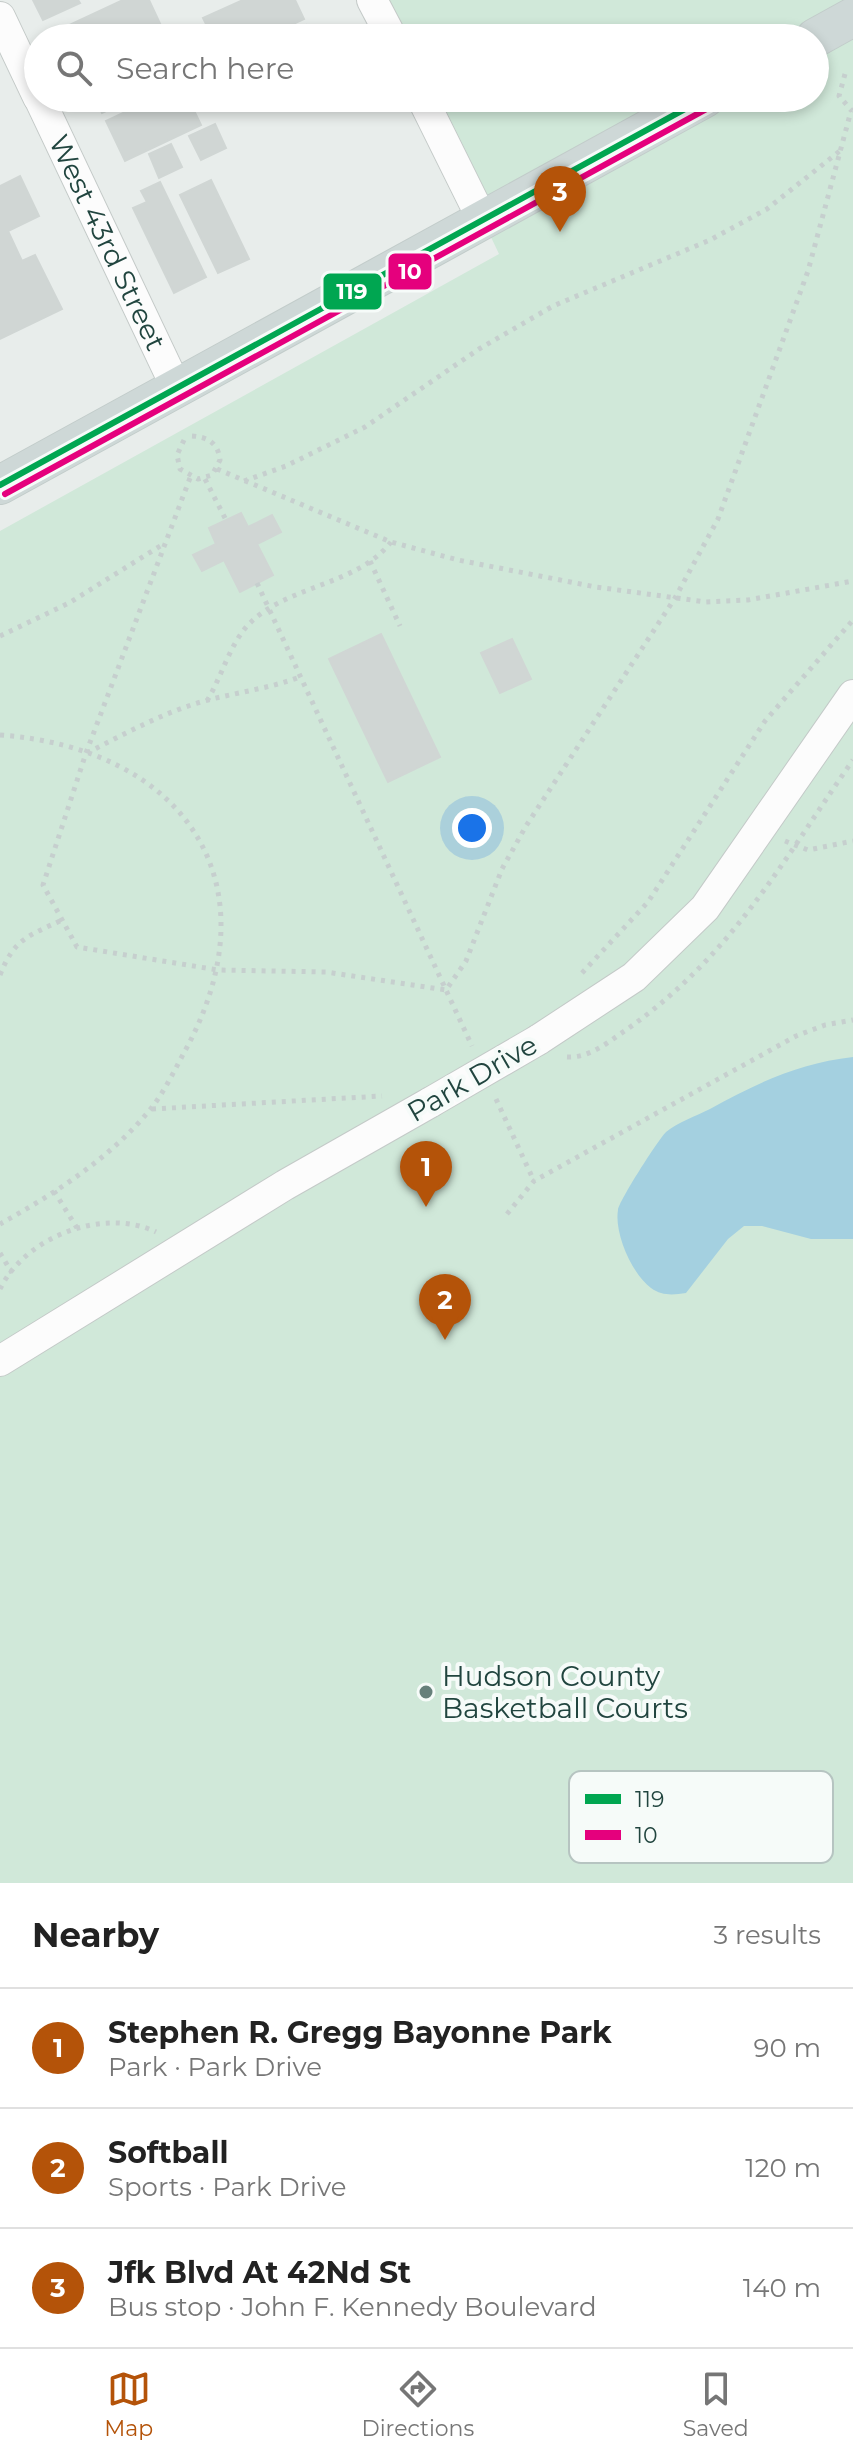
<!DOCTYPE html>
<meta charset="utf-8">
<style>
:root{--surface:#fff;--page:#f2f2f2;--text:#222;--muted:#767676;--line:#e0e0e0;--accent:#b45309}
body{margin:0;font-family:Montserrat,sans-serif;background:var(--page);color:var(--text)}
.you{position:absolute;left:472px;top:828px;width:28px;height:28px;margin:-20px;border:6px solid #fff;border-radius:50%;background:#1a73e8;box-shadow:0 0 0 12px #1a73e833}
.badge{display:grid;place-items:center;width:52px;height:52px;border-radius:50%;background:var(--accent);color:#fff;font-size:26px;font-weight:700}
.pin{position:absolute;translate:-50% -66px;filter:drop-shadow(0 2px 4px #0008)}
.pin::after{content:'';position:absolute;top:42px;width:28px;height:24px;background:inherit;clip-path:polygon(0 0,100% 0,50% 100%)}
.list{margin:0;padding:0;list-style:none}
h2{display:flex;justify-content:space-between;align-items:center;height:104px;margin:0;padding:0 32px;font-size:34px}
h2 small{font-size:26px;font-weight:400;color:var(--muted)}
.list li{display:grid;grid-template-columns:52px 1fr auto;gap:24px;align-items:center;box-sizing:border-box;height:120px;padding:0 32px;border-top:2px solid var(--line)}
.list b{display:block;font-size:30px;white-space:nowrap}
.list p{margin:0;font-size:26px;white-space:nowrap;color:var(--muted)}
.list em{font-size:26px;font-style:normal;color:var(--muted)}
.icon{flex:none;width:44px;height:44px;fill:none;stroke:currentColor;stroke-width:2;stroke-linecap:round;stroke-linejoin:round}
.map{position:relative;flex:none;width:853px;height:1883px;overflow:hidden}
.search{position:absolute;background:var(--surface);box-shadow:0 4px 12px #0003;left:24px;right:24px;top:24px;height:88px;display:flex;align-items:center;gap:20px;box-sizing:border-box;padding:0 28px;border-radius:44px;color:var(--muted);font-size:30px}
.sheet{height:464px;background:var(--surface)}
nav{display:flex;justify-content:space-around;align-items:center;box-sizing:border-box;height:112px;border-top:2px solid var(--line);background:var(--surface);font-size:22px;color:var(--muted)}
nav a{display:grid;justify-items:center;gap:4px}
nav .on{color:var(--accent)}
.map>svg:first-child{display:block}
</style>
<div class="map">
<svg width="853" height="1883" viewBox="0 0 853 1883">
<rect width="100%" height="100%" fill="#e8edeb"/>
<!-- green -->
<path fill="#d0e8d9" d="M378 0H853V1883H0V531L499 254 425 98H815V38H396Z"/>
<!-- water -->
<path fill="#a4d0e0" d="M853 1057V1239H811L762 1226H744L728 1239 686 1293C673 1295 662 1296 651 1288 632 1274 614 1233 618 1210 619 1201 658 1140 666 1132 678 1122 696 1116 710 1109 757 1083 799 1063 853 1057Z"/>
<!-- building -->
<path fill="#d0d6d4" stroke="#d0d6d4" stroke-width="2" d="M33 0H78L80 3 43 20Z
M123 0H149L163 30 145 38H68L63 28Z
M243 0H295L304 19 263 38H213L203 18Z
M306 25 312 38H278Z
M95 98H134L102 113Z
M155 98H188L201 125 125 161 106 121Z
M215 124 226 148 201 160 189 136Z
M171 144 182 167 159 178 149 154Z
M20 176 39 216 8 231 22 261 35 255 62 309 0 339V186Z
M211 180 249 259 218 273 180 195Z
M160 182 206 277 174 293 133 208 147 202 141 191Z
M241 513 248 527 272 515 281 532 257 544 273 575 240 592 224 560 202 571 193 555 216 544 209 528Z
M381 634 440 757 388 782 329 659Z
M512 639 531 679 500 693 481 653Z"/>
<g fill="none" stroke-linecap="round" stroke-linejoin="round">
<!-- minor casing -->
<g stroke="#c4cac8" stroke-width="32">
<g id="minor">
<path d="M372 0 392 38"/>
<path d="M0 17 38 97"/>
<path id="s1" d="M39 98 176 387"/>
<path d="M422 98 482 219"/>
<path d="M538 1040 634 977 705 908 853 695"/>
<path d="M0 1361 285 1185 431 1102"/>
</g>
</g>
<!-- major casing -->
<g stroke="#c2ccca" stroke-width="40">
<path id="major" d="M815 38 853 17
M0 485 705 98"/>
</g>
<!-- path -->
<path stroke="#c6cfce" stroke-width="5" stroke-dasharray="4 6" stroke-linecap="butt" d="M845 74 839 96 852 111
M184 440 177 455 180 469 198 479 212 475 220 460C218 443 208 437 192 436
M217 469 391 542 458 560 596 587 706 602 748 600 853 581
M190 478 86 753 43 885 77 947 218 970 326 972 446 990 466 961 502 869 526 826 675 598 718 519 808 271 851 111
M205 479 226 520
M244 481 286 466 365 427 479 349 553 306 710 240 767 209 841 150
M370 561 400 626
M257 583 472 1046
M0 636 69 603 165 543
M207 701C222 676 229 646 248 625 286 585 357 586 391 542
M0 735C182 748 277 881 186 1049 175 1069 164 1093 149 1111 109 1159 54 1194 0 1224
M87 753C126 733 166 711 208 700 240 692 270 688 300 677
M785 841 808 850 853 841
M582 973 648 902 765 721 853 620
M0 975C14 939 28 936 62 920
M567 1057C590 1058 608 1042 626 1030 733 955 781 863 853 760
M496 1099 534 1181
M152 1109 382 1096
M54 1191 77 1228
M507 1214 534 1181 796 1036 825 1025 853 1020
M0 1253 12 1273
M0 1289C26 1236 104 1207 156 1232"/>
<!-- minor -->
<use href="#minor" stroke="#fcfcfc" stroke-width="30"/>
<!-- major -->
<use href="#major" stroke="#ced8d7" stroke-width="38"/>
<!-- minor-bridge casing -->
<g stroke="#c4cac8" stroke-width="32" stroke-linecap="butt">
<path id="minor-bridge" d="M431 1102 538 1040"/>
</g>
<!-- minor-bridge -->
<use href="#minor-bridge" stroke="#fcfcfc" stroke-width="30"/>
<!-- bus-1 casing -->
<g stroke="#f6fbf9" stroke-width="12">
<path id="bus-1" d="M0 485 705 98"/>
</g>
<!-- bus-2 casing -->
<g stroke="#f6fbf9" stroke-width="12">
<path id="bus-2" d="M5 494 710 107"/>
</g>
<!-- bus-1 -->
<use href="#bus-1" stroke="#00a651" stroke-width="6"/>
<!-- bus-2 -->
<use href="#bus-2" stroke="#e5007d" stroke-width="6"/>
</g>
<!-- markers -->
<circle fill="#67807b" stroke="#f6fbf9" stroke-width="3" cx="426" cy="1692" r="8"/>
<g text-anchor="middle" stroke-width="8" stroke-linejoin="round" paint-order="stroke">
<!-- street labels -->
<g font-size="28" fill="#21453f" stroke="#f6fbf9">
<text dy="10" stroke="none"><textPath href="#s1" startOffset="160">West 43rd Street</textPath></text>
<text transform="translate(472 1078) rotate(-30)" y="10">Park Drive</text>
</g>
<!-- poi labels -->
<g font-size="28" fill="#21453f" stroke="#f6fbf9" text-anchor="start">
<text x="442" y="1686">Hudson County<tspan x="442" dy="32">Basketball Courts</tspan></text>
</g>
</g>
<!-- legend -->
<rect x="569" y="1771" width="264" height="92" rx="12" fill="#f6fbf9" stroke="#b6c4c1" stroke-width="2"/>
<rect x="585" y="1794" width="36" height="10" fill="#00a651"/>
<rect x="585" y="1830" width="36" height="10" fill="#e5007d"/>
<g font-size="22" fill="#21453f">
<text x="635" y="1807">119</text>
<text x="635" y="1843">10</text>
</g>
<g stroke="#f6fbf9" stroke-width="3">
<rect x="387" y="252" width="46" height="39" rx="8" fill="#e5007d"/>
<rect x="322" y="272" width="61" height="39" rx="8" fill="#00a651"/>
</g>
<g font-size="22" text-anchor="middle" font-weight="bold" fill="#fff">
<text x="410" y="279">10</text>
<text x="352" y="299">119</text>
</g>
</svg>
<div class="you"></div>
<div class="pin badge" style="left:426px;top:1207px">1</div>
<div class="pin badge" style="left:445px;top:1340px">2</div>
<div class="pin badge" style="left:560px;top:232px">3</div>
<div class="search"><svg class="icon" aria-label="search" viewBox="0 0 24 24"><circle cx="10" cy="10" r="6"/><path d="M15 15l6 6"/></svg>Search here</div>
</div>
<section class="sheet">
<h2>Nearby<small>3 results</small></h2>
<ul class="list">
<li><span class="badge">1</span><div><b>Stephen R. Gregg Bayonne Park</b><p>Park · Park Drive</p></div><em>90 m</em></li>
<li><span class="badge">2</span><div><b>Softball</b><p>Sports · Park Drive</p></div><em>120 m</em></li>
<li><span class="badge">3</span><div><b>Jfk Blvd At 42Nd St</b><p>Bus stop · John F. Kennedy Boulevard</p></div><em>140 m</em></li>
</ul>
</section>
<nav>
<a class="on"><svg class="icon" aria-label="map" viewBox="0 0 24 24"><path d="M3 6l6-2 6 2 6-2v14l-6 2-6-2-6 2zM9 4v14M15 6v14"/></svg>Map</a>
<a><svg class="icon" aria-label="directions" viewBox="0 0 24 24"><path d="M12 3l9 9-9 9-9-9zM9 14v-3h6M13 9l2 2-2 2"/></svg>Directions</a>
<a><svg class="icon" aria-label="saved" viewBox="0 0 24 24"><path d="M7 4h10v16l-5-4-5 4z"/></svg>Saved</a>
</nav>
